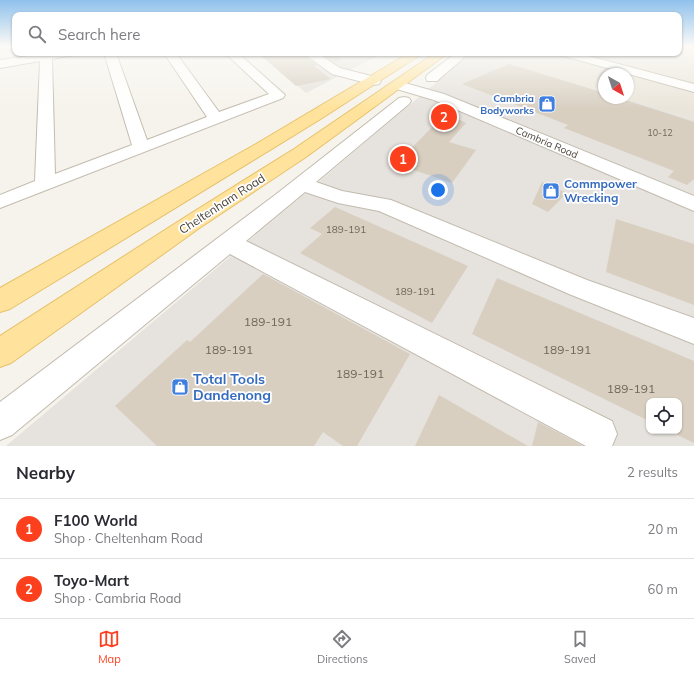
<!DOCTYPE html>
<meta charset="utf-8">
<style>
:root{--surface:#fff;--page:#f2f2f3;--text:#2b2b33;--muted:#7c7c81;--line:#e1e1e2;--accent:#fc3f1d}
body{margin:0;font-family:Mulish,sans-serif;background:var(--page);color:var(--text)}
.controls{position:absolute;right:12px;bottom:12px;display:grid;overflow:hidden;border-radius:8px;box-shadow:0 1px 3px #0004}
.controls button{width:36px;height:36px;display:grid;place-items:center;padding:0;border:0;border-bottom:1px solid var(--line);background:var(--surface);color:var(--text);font:20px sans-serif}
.compass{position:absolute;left:598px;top:68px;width:36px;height:36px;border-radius:50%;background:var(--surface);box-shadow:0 1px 3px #0004;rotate:141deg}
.you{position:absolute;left:438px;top:190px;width:14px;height:14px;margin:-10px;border:3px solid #fff;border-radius:50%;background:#1a73e8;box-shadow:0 0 0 6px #1a73e833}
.badge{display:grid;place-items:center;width:26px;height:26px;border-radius:50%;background:var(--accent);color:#fff;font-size:13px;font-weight:700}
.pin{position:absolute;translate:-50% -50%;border:2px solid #fff;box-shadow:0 1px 4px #0006}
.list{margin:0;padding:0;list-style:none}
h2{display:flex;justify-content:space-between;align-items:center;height:52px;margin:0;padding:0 16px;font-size:17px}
h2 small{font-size:13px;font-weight:400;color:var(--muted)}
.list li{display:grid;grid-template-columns:26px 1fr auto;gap:12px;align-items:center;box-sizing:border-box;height:60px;padding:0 16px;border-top:1px solid var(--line)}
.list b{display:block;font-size:15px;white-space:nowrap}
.list p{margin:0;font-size:13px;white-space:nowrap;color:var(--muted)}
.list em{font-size:13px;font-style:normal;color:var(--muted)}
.icon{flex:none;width:22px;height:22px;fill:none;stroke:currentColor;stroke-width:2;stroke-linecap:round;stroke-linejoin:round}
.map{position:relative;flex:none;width:694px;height:446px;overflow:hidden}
.search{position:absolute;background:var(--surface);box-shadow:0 1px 3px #0004;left:12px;right:12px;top:12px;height:44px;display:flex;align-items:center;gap:10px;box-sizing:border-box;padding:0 14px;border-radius:8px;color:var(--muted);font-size:15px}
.sheet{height:172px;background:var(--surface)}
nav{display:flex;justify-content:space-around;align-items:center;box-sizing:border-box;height:56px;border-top:1px solid var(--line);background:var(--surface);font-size:11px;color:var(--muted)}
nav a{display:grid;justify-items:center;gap:2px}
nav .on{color:var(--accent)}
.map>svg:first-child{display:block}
</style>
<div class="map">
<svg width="694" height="446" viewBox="0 0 694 446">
<rect width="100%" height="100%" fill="#f6f3ec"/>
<!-- residential -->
<path fill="#eae5da" d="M679 46H694V120L624 98H628V74H604V92L481 53H679Z"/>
<!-- industrial -->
<path fill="#e6e2dd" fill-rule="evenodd" d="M259 53H383L306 93Z
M471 53H481L604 92V98H624L694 120V446H6ZM649 401H679V431H649Z"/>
<!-- building -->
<path fill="#d8cfc1" d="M258 53H302L317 65 314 66 331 79 296 86Z
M320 53H339L340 61 334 62Z
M509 64 604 93V98H619L694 122V179L687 185 668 177 674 171 564 128 568 125 462 84Z
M446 113 466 123 449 142 476 150 452 183 396 164Z
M542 182 567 193 548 212 532 204Z
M335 207 468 266 432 323 300 253 322 234 310 228Z
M616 219 694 244V305L606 272Z
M263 274 410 354 357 446H343L323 432 314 446H157L115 406 187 340 190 342Z
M497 278 694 361V443L669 431H679V401H649V421L472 334Z
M439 395 528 446H415Z
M538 422 583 446H532Z"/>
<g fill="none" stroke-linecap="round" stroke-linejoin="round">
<!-- minor casing -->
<g stroke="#c2bbae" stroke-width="2">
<path id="minor" d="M48 53H76L74 55 52 59 55 174 132 145 104 53H116L147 140 207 117 164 53H176L219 112 269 94 225 53H238L285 95 283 98 0 208V195L35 181 40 61 0 68V60Z
M303 53H317L340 68 379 78 381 81 379 84 374 85 332 74Z
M456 53H469L437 81H427L426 78 427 75Z
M558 53H577L694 84V92L560 55Z
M398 81 444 94 694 196V211L434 100 393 88 391 85 393 82Z
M404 97 409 98 411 101 409 104 316 182 342 191 391 200 587 280 694 318V344L569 294 379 211 338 203 305 192 246 241 612 421 617 434 612 446H586L230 254 12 435 0 440V402L275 195 399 98Z"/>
</g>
<!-- major casing -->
<g stroke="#e6c16a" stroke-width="2">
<path id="major" d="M409 53H423L319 120 10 309 0 312V288L256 144Z
M435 53H448L306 157 198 229 11 363 0 367V336L182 219 294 149Z"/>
</g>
<!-- minor -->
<use href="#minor" fill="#fff" fill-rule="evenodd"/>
<!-- major -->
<use href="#major" fill="#ffe39c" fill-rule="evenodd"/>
</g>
<!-- sky -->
<linearGradient id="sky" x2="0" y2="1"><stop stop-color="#8fc1ec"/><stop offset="0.42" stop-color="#fbfaf6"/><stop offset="1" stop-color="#fbfaf6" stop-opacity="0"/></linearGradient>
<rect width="694" height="109" fill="url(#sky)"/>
<!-- icons -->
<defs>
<g id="shop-square" transform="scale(0.9)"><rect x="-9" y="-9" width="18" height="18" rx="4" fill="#3f7fe0" stroke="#fff"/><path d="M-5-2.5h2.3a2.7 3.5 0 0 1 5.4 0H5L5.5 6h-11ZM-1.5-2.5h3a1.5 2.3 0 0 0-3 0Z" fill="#fff"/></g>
</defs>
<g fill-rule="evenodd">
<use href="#shop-square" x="547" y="104"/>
<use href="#shop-square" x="551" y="191"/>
<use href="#shop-square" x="180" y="387"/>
</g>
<g text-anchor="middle" stroke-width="3.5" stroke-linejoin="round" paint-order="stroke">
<!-- far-number labels -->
<g font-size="9" fill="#6e675b">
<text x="660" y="136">10-12</text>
</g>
<!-- far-shop labels -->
<g font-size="10" font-weight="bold" fill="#366cbe" stroke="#fff" text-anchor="end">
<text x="534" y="102">Cambria<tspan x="534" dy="12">Bodyworks</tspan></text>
</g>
<!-- far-street labels -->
<g font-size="10" fill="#4b4439" stroke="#fff">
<text transform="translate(547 142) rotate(23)" y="4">Cambria Road</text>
</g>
<!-- number labels -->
<g font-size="10" fill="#6e675b">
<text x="346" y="233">189-191</text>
<text x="415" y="295">189-191</text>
</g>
<!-- shop labels -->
<g font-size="12" font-weight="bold" fill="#366cbe" stroke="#fff" text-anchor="start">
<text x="564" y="188">Commpower<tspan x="564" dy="14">Wrecking</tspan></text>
</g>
<!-- street labels -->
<g font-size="12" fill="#4b4439" stroke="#fff">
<text transform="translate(222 204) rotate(-33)" y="4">Cheltenham Road</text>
</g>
<!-- near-number labels -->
<g font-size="12" fill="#6e675b">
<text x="268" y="326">189-191</text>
<text x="229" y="354">189-191</text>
<text x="567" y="354">189-191</text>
<text x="360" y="378">189-191</text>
<text x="631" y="393">189-191</text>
</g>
<!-- near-shop labels -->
<g font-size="14" font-weight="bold" fill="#366cbe" stroke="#fff" text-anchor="start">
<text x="193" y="384">Total Tools<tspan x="193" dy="16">Dandenong</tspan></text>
</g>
</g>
</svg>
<div class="controls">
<button><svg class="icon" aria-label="locate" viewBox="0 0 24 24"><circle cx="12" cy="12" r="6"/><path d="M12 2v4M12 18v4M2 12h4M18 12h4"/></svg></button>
</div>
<svg class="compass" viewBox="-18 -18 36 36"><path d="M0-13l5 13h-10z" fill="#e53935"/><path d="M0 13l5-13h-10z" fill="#7c7c81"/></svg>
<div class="you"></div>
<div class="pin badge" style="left:403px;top:159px">1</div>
<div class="pin badge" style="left:444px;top:117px">2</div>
<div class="search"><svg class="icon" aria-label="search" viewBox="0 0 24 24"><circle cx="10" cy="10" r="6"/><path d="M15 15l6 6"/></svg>Search here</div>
</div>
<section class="sheet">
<h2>Nearby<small>2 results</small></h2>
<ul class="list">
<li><span class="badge">1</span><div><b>F100 World</b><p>Shop · Cheltenham Road</p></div><em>20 m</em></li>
<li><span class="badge">2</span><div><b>Toyo-Mart</b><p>Shop · Cambria Road</p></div><em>60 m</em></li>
</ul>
</section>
<nav>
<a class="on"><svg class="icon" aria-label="map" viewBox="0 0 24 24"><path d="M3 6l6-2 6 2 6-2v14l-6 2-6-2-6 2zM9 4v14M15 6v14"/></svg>Map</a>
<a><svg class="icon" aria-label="directions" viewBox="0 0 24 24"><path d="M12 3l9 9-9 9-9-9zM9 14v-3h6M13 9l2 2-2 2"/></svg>Directions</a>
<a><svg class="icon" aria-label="saved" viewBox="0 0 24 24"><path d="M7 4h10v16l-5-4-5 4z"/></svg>Saved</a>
</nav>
